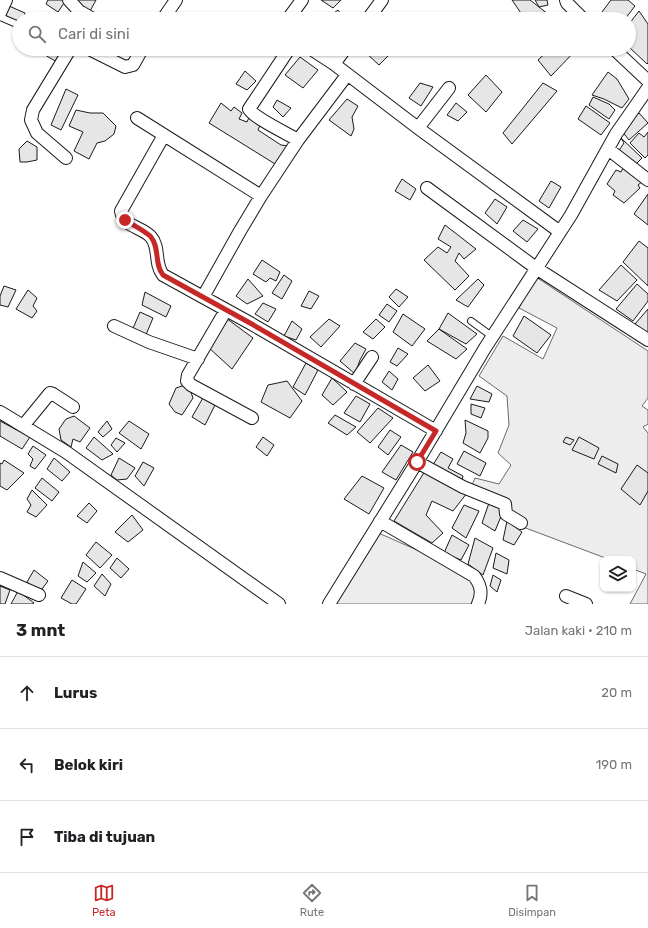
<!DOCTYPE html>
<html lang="id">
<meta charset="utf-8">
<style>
:root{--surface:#fff;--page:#f2f2f2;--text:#202124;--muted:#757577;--line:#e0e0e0;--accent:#c62828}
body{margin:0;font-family:Rubik,sans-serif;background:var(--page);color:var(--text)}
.controls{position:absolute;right:12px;bottom:12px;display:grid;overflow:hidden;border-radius:8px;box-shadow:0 1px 3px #0004}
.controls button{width:36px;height:36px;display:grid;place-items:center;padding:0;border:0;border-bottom:1px solid var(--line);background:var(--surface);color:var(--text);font:20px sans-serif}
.stop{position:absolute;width:12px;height:12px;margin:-9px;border:3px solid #c62828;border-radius:50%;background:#fff}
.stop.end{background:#c62828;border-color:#fff;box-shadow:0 1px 4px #0008}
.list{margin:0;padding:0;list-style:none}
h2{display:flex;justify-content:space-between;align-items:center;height:52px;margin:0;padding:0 16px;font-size:17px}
h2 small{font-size:13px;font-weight:400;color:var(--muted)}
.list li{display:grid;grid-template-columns:26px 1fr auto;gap:12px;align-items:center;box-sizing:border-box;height:72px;padding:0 16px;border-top:1px solid var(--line)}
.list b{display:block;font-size:15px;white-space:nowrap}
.list em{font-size:13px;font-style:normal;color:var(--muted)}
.icon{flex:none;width:22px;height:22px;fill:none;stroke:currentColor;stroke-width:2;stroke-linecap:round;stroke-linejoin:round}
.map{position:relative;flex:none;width:648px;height:604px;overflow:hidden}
.search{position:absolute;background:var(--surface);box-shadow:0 1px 3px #0004;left:12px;right:12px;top:12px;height:44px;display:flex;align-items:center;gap:10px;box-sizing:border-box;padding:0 14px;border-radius:22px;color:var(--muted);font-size:15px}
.sheet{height:268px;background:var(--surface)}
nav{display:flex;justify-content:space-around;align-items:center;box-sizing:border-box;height:56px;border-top:1px solid var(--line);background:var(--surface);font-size:11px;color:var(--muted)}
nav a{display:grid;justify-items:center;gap:2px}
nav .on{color:var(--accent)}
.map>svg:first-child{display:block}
</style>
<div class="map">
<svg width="648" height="604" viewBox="0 0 648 604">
<rect width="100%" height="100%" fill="#fff"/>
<!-- built -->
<path fill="#ededed" stroke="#6a6a6a" d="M536 277 648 351V398L642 406 648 410V424L643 427 648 433V604H630L646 574 633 569V559H608L507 521 505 502 470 490 475 478 499 484 511 465 498 453 509 425 507 396 479 376 503 336 543 359 557 328 519 308Z
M374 531 462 570 473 577 477 604H328Z"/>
<!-- building -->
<path fill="#e6e6e6" stroke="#1a1a1a" d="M48 0H66L58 12 46 4Z
M73 0H96L89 13Z
M321 0H341L333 8Z
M512 0H530L553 18 552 19H525Z
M535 0H547L548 5 539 7Z
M611 0H628L635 6 625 19H602L599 16Z
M9 6 25 13 23 19H19V23L4 17Z
M338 10 345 19 327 18Z
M639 11 648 24V63L647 64 629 47V24Z
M49 49H63L57 62 45 55Z
M268 49H283L274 56Z
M367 49H395L379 65 366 53Z
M550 49H577L551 76 538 60Z
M300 57 318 70 303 88 285 75Z
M245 71 256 81 247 90 236 84Z
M608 72 617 79 629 99 622 108 604 99 592 95Z
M486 75 502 92 486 112 468 95Z
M420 83 433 87 421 106 409 98Z
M543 83 557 91 512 144 503 133Z
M66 89 78 95 61 130 51 125Z
M593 97 609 104 615 110 609 119 589 105Z
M347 99 358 106 352 117 354 129 351 136 329 120Z
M277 100 291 108 283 117 273 107Z
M221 103 231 111 234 107 242 113 239 119 247 122 250 115 261 123 258 130 281 145 289 146 280 167 209 123Z
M456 103 467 112 458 121 447 115Z
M586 106 610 123 601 135 578 119Z
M76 110 90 113H103L116 126 114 134 105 141 97 143 89 159 74 151 83 132 69 126Z
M639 113 648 123 629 140 621 130Z
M648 132V155L645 158 630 143 639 133 644 137Z
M621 138 642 158 635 165 618 152 624 143Z
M27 141 37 147V160L27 162H20L19 149Z
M624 166 643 181 638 185 640 188 624 203 613 195 615 191 607 184 616 170 621 172Z
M402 179 416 189 410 200 395 191Z
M551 181 561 187 549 208 539 201Z
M648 194V225L634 214Z
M495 199 507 207 497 224 485 213Z
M523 220 538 229 527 242 513 231Z
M445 225 476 249 464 259 459 253 455 261 469 276 455 290 424 260 438 247 447 253 451 247 438 239Z
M639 241 648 248V286L623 262Z
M262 260 280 272 276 281 270 278 266 282 253 274Z
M621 265 637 280 617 301 599 290Z
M284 275 292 281 282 299 272 293Z
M248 279 263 296 247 304 236 296Z
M478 279 484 285 468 307 456 300Z
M637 284 648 294V301L633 321 616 309Z
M4 286 16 290 8 307 0 305V296Z
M396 289 408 297 399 307 389 297Z
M28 290 37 298 33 306 37 311 32 318 16 309Z
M309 291 319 296 311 309 301 306Z
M145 292 171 306 166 317 142 305Z
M263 303 276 309 268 322 255 314Z
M387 304 397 311 389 322 379 315Z
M648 309V334L635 324Z
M140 312 153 318 145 337 131 333Z
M448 313 477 334 466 344 439 329Z
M403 314 425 329 412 346 393 332Z
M524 316 551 335 537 353 513 336Z
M226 318 253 338 232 369 208 347Z
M329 319 340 326 321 347 310 337Z
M376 319 385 327 373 339 363 332Z
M292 321 302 329 296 340 284 336Z
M439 329 467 349 456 359 427 341Z
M355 343 366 349 360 360 355 374 340 361Z
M398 348 408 354 397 366 390 362Z
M306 363 318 370 305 395 293 387Z
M428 365 440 381 425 391 413 378Z
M389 371 398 379 392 390 382 382Z
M332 378 347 392 333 405 322 395Z
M287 381 302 401 290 418 261 402 268 385Z
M188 384 193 398 182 415 175 412 169 404 176 388Z
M477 386 492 394 489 402 470 399Z
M204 396 217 401 205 425 192 417Z
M356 396 370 404 360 422 344 413Z
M471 404 485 408 481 418 471 414Z
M378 408 393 418 370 443 357 432Z
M335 415 356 427 347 435 328 423Z
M74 416 90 428 80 442 73 439 71 447 61 440 59 429 66 419Z
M465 420 488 431V438L480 453 463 443 466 433Z
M0 421 30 437 22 449 0 436Z
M107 421 112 429 103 437 98 432Z
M129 421 149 434 141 449 119 433Z
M390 430 401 437 388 455 378 447Z
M94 437 113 454 102 460 86 448Z
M263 437 274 445 267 456 256 447Z
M566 437 574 440 570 445 563 442Z
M579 437 599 448 594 459 572 450Z
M116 438 125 443 117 452 111 445Z
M401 445 413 452 396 480 382 472Z
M33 446 46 455 35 469 30 466 33 459 28 454Z
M464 451 486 463 480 476 457 464Z
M441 452 453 459 448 468 463 476 461 486 431 468Z
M602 456 618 464 616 473 598 464Z
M54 458 70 472 62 481 47 469Z
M119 458 135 468 127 479 117 480 111 475Z
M4 460 24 473 7 490 0 486V463L2 464Z
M143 462 154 468 144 486 135 476Z
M637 465 648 473V491L640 505 621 489Z
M425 471 467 493 453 511 432 501 426 515 443 533 432 543 394 521Z
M362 476 384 488 369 514 344 499Z
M42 478 59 492 52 501 35 488Z
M32 490 47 505 36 517 27 512 31 505 27 499Z
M89 503 97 511 87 523 77 516Z
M489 503 504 509 495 531 482 523Z
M464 505 479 511 466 538 452 528Z
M132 515 143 530 128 542 115 532Z
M507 521 522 532 514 545 503 540Z
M452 535 469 545 461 560 444 553Z
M475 538 493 548 483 575 468 564Z
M96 542 112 555 100 568 86 555Z
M496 553 509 560 507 574 493 568Z
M117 558 129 569 121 578 110 568Z
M83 562 96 573 87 582 78 576Z
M34 570 48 581 39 593 27 582Z
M102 574 111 584 105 596 94 586Z
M493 575 501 580 497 592 490 586Z
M72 580 86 589 76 604H72L61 598Z
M0 586 10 590 5 604H0Z
M18 591 34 603 32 604H11Z"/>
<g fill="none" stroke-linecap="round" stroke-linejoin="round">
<!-- service casing -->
<g stroke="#1a1a1a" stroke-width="8">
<path id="service" d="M0 17 19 25
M471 321 493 337"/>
</g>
<!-- minor casing -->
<g stroke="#1a1a1a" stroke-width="14">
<path id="minor" d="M69 0 79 11 93 19
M566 0 567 3 583 19
M0 13 6 0
M163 19 176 0
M288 19 302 0
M368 19 382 0
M89 49 125 67 133 65 142 49
M289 49 249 109C254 118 288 134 298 140
M311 49 334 64 418 128 560 232
M614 49 648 81
M334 64 345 49
M137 118 261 196
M418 128 449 88
M164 135 121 211C123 227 143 227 151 237 160 247 154 264 163 275L250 323 436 431
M608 149 648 180
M66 158 37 133 31 120 33 110 70 49
M427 188 536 268 648 340
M203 297 240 231 261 196 298 140 347 75
M226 310 188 375 187 381 191 385 252 418
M114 326 149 342 198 359
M354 384 372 357
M0 412 66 452 279 604
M23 426 50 393 53 394 73 407
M417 462 463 487 505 504 506 514 521 523
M380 521 474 576C481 585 483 593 478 604
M0 578 39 595
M566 596 586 604
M329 604 417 462 485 348 571 215 616 134 648 88"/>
</g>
<!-- service -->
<use href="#service" stroke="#fff" stroke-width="6"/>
<!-- minor -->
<use href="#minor" stroke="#fff" stroke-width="12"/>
</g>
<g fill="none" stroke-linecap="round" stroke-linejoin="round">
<!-- route -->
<path stroke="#c62828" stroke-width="5" d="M125 220C131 224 148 233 151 237 160 248 154 264 163 275L250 323 436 431 417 462"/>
</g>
</svg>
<div class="controls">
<button><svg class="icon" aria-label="layers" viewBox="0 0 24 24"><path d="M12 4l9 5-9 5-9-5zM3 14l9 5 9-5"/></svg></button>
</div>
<div class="stop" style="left:417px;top:462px"></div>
<div class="stop end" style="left:125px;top:220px"></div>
<div class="search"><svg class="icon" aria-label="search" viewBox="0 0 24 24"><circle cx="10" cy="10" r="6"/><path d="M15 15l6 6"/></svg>Cari di sini</div>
</div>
<section class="sheet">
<h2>3 mnt<small>Jalan kaki · 210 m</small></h2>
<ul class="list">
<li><svg class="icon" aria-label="ahead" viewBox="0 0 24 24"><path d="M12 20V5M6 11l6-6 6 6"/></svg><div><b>Lurus</b></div><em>20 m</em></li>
<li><svg class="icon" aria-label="left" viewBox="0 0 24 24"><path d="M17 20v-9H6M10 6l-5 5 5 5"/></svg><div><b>Belok kiri</b></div><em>190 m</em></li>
<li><svg class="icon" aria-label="arrive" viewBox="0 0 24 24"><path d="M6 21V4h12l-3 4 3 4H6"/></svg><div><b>Tiba di tujuan</b></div></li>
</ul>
</section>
<nav>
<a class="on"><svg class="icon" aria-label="map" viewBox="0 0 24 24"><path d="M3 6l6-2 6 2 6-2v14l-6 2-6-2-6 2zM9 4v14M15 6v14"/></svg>Peta</a>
<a><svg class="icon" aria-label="directions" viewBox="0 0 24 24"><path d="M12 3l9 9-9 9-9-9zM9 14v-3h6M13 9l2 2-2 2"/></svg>Rute</a>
<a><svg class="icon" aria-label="saved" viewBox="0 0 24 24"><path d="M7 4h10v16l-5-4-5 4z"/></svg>Disimpan</a>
</nav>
